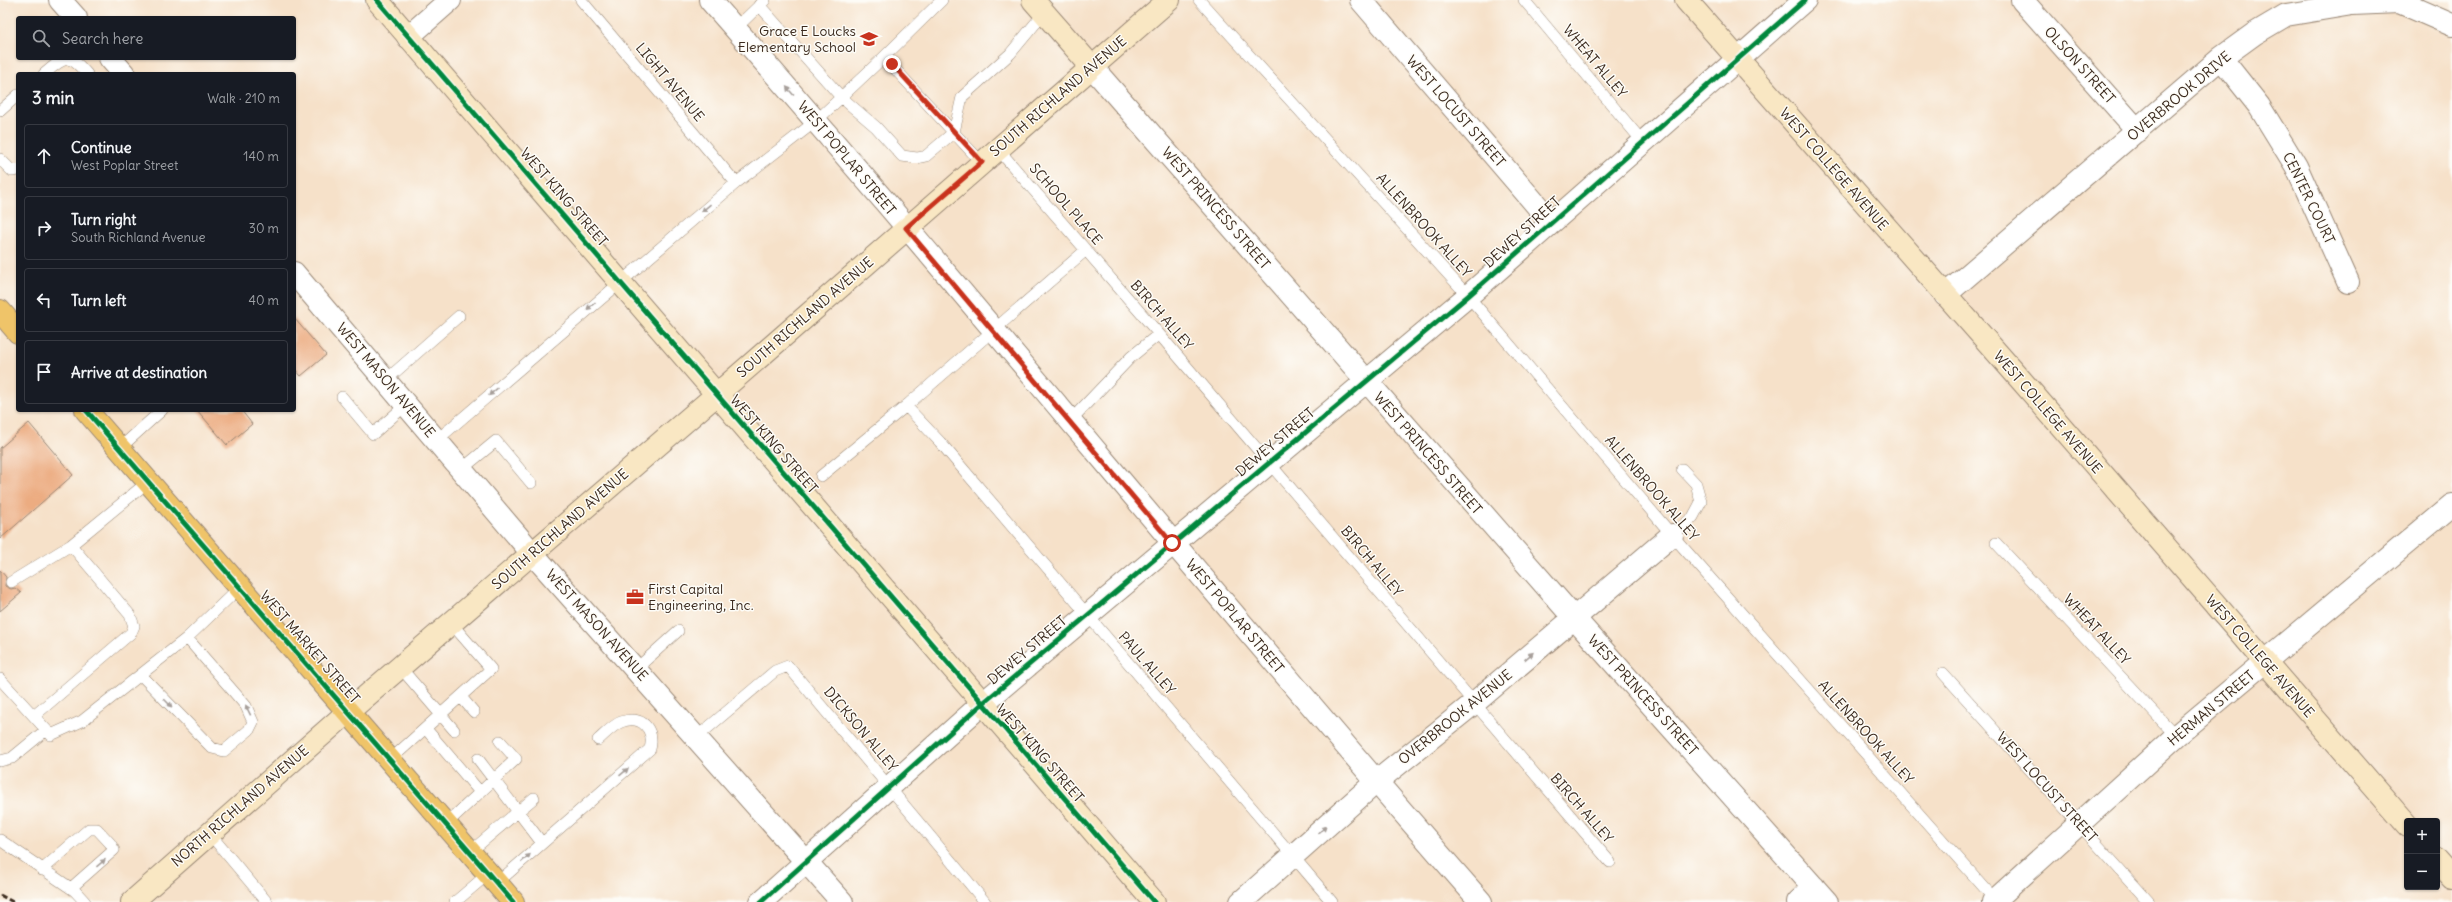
<!DOCTYPE html>
<meta charset="utf-8">
<style>
:root{--surface:#171b24;--page:#20242c;--text:#f1f3f6;--muted:#9ea1a6;--line:#363941}
body{margin:0;font-family:Delius,sans-serif;background:var(--page);color:var(--text)}
.controls{position:absolute;right:12px;bottom:12px;display:grid;overflow:hidden;border-radius:4px;box-shadow:0 1px 3px #0004}
.controls button{width:36px;height:36px;display:grid;place-items:center;padding:0;border:0;border-bottom:1px solid var(--line);background:var(--surface);color:var(--text);font:20px sans-serif}
.stop{position:absolute;width:12px;height:12px;margin:-9px;border:3px solid #c8321e;border-radius:50%;background:#fff}
.stop.end{background:#c8321e;border-color:#fff;box-shadow:0 1px 4px #0008}
.list{margin:0;padding:0;list-style:none}
h2{display:flex;justify-content:space-between;align-items:center;height:52px;margin:0;padding:0 16px;font-size:17px}
h2 small{font-size:13px;font-weight:400;color:var(--muted)}
.list li{display:grid;grid-template-columns:26px 1fr auto;gap:12px;align-items:center;box-sizing:border-box;height:64px;margin:0 8px 8px;padding:0 8px;border:1px solid var(--line);border-radius:4px}
.list b{display:block;font-size:15px;white-space:nowrap}
.list p{margin:0;font-size:13px;white-space:nowrap;color:var(--muted)}
.list em{font-size:13px;font-style:normal;color:var(--muted)}
.icon{flex:none;width:22px;height:22px;fill:none;stroke:currentColor;stroke-width:2;stroke-linecap:round;stroke-linejoin:round}
.map{position:relative;flex:none;width:2452px;height:902px;overflow:hidden}
.search{position:absolute;background:var(--surface);box-shadow:0 1px 3px #0004;left:16px;top:16px;width:280px;height:44px;display:flex;align-items:center;gap:10px;box-sizing:border-box;padding:0 14px;border-radius:4px;color:var(--muted);font-size:15px}
.panel{position:absolute;background:var(--surface);box-shadow:0 1px 3px #0004;left:16px;top:72px;width:280px;height:340px;border-radius:4px}
.map>svg:first-child{display:block}
</style>
<div class="map">
<svg width="2452" height="902" viewBox="0 0 2452 902">
<rect width="100%" height="100%" fill="#fdfcf7"/>
<filter id="ink" filterUnits="userSpaceOnUse"><feTurbulence type="fractalNoise" baseFrequency=".025" numOctaves="2"/><feDisplacementMap in="SourceGraphic" scale="8" xChannelSelector="R" yChannelSelector="G"/><feConvolveMatrix kernelMatrix="1 2 1 2 8 2 1 2 1" color-interpolation-filters="sRGB"/></filter>
<filter id="wash" filterUnits="userSpaceOnUse"><feTurbulence type="fractalNoise" baseFrequency=".012" numOctaves="4" result="noise"/><feDisplacementMap in="SourceGraphic" scale="16" xChannelSelector="R" yChannelSelector="G"/><feGaussianBlur stdDeviation="0.9" result="paint"/><feColorMatrix in="noise" values="0 0 0 0 0 0 0 0 0 0 0 0 0 0 0 0 0 1.4 0 .05"/><feComposite in="paint" operator="in"/></filter>
<g filter="url(#wash)">
<rect width="100%" height="100%" fill="#f6e1c9"/>
<g id="blocks">
<!-- building -->
<path fill="#ecac81" d="M294 318 326 355 301 376 294 368Z
M197 410H241L252 424 227 445Z
M29 423 73 475 0 539V448Z
M0 570 6 577 5 586 11 589 15 588 21 593 0 611Z"/>
</g>
</g>
<g filter="url(#ink)">
<use href="#blocks" fill-opacity="0" stroke="#988674" stroke-width="1"/>
<g fill="none" stroke-linecap="round" stroke-linejoin="round">
<!-- lane casing -->
<g stroke="#988674" stroke-width="12">
<path id="lane" d="M581 0 736 183
M1199 0 1468 296 1672 535 1997 902
M1524 0 1642 141
M759 5 841 97 876 127 902 156 917 158 926 156 954 132 962 97 1010 54 1044 13
M735 29 765 0
M884 57 942 0
M44 74C65 57 68 52 87 74
M0 111 18 95
M997 148 1159 334 1610 862
M0 159 12 171 18 170
M386 380 459 316
M342 397 373 434 407 404
M906 406 940 442 1332 902
M1069 422 1131 357 1159 334
M437 440 736 183 816 121 884 57 981 162
M120 448 162 410
M462 469 496 441 531 483
M821 476 906 406 1086 250
M1672 535 1693 517 1701 502 1696 484 1682 469
M1996 543 2176 736
M11 582 71 545
M400 667 454 730
M636 669 678 631
M1943 673 2149 902
M141 675 212 748 224 751 249 730 253 722 246 706 187 638
M0 679 51 735 82 721 187 638 241 586
M461 697 474 712
M34 716 131 633 134 626 130 615 71 545 149 481
M426 729 480 792
M697 737 775 671 788 666 985 902
M478 759 542 843
M390 760 491 669 451 623
M0 761 12 758 46 730
M446 824 516 759 500 741
M209 833 267 902
M0 840 75 891 85 902
M470 852 534 798
M42 870 89 829H97L110 843 114 850 71 888
M497 883 650 749C655 730 642 714 621 722 613 725 605 734 598 740
M455 902 488 874"/>
</g>
<!-- street casing -->
<g stroke="#988674" stroke-width="24">
<path id="street" d="M60 0 76 18
M710 0C972 297 1220 605 1481 902
M1361 0 1551 222
M2022 0 2138 131
M408 37 450 0
M110 58 124 74
M2221 58 2259 106 2296 166 2348 282
M1091 66 1574 618 1827 902
M294 273 532 553 842 902
M1945 295 2221 58 2254 34 2286 15 2352 4 2399 2 2452 25
M761 902 982 704 1468 296 1805 0
M1241 902 1376 782 1473 704 1672 535
M1798 902 1814 887
M1993 902 2176 736 2452 505"/>
</g>
<!-- secondary casing -->
<g stroke="#988674" stroke-width="24">
<path id="secondary" d="M377 0 1154 902
M1033 0 1091 66
M1686 0 2021 380 2407 825
M2437 860 2452 877
M132 902 349 711 716 395 1169 0"/>
</g>
<!-- primary casing -->
<g stroke="#988674" stroke-width="24">
<path id="primary" d="M0 311 18 332
M86 410 513 902"/>
</g>
<!-- lane -->
<use href="#lane" stroke="#fff" stroke-width="11"/>
<!-- street -->
<use href="#street" stroke="#fff" stroke-width="22"/>
<!-- secondary -->
<use href="#secondary" stroke="#f9e7c3" stroke-width="22"/>
<!-- primary -->
<use href="#primary" stroke="#efc469" stroke-width="22"/>
<!-- rail -->
<path stroke="#3b2a1e" stroke-width="3" stroke-dasharray="6 3" stroke-linecap="butt" d="M0 895 13 902"/>
<!-- cycleway casing -->
<g stroke="#fdfcf7" stroke-width="8">
<path id="cycleway" d="M377 0 1154 902
M86 410 513 902
M761 902 982 704 1468 296 1805 0"/>
</g>
<!-- cycleway -->
<use href="#cycleway" stroke="#00873e" stroke-width="5"/>
</g>
<!-- one-way arrows -->
<defs><path id="oneway-solid" d="M-6-.8H1V-3.2L6.5 0L1 3.2V.8H-6Z"/></defs>
<g fill="#a79f9a">
<use href="#oneway-solid" transform="translate(790 91) rotate(-131)"/>
<use href="#oneway-solid" transform="translate(706 208) rotate(140)"/>
<use href="#oneway-solid" transform="translate(591 306) rotate(139)"/>
<use href="#oneway-solid" transform="translate(493 392) rotate(139)"/>
<use href="#oneway-solid" transform="translate(1529 656) rotate(-41)"/>
<use href="#oneway-solid" transform="translate(168 703) rotate(46)"/>
<use href="#oneway-solid" transform="translate(248 710) rotate(-116)"/>
<use href="#oneway-solid" transform="translate(624 772) rotate(-41)"/>
<use href="#oneway-solid" transform="translate(1322 830) rotate(-41)"/>
<use href="#oneway-solid" transform="translate(526 858) rotate(-41)"/>
<use href="#oneway-solid" transform="translate(101 863) rotate(-40)"/>
</g>
</g>
<g fill="none" stroke-linecap="round" stroke-linejoin="round" filter="url(#ink)">
<!-- route -->
<path stroke="#c8321e" stroke-width="5" d="M892 64 982 162 906 228 1172 543"/>
</g>
<!-- icons -->
<defs>
<g id="school-bare" transform="scale(1.38)"><path d="M0-5L7-2L0 1L-7-2ZM-4 1L0 2.5L4 1V4Q0 6-4 4Z" fill="#c8321e" stroke="#fdfcf7" stroke-width="2.5" paint-order="stroke"/></g>
<g id="office-bare" transform="scale(1.38)"><path d="M-6-3h4V-5.5h4V-3h4V5H-6ZM-1-4.5V-3h2v-1.5ZM-6 0V1H6V0Z" fill="#c8321e" stroke="#fdfcf7" stroke-width="2.5" paint-order="stroke"/></g>
</defs>
<g fill-rule="evenodd">
<use href="#school-bare" x="869" y="39"/>
<use href="#office-bare" x="635" y="597"/>
</g>
<g text-anchor="middle" stroke-width="3" stroke-linejoin="round" paint-order="stroke">
<!-- poi labels -->
<g font-size="14" fill="#3b2a1e" stroke="#fdfcf7" text-anchor="end">
<text x="856" y="36">Grace E Loucks<tspan x="856" dy="16">Elementary School</tspan></text>
<text x="648" y="594" text-anchor="start">First Capital<tspan x="648" dy="16">Engineering, Inc.</tspan></text>
</g>
<!-- street labels -->
<g font-size="14" fill="#3b2a1e" stroke="#fdfcf7">
<text transform="translate(1595 61) rotate(50)" y="5">WHEAT ALLEY</text>
<text transform="translate(2080 65) rotate(48)" y="5">OLSON STREET</text>
<text transform="translate(670 82) rotate(50)" y="5">LIGHT AVENUE</text>
<text transform="translate(1058 96) rotate(-41)" y="5">SOUTH RICHLAND AVENUE</text>
<text transform="translate(2179 96) rotate(-40)" y="5">OVERBROOK DRIVE</text>
<text transform="translate(1456 111) rotate(49)" y="5">WEST LOCUST STREET</text>
<text transform="translate(847 158) rotate(50)" y="5">WEST POPLAR STREET</text>
<text transform="translate(1834 169) rotate(49)" y="5">WEST COLLEGE AVENUE</text>
<text transform="translate(564 197) rotate(49)" y="5">WEST KING STREET</text>
<text transform="translate(2309 198) rotate(64)" y="5">CENTER COURT</text>
<text transform="translate(1066 204) rotate(49)" y="5">SCHOOL PLACE</text>
<text transform="translate(1216 208) rotate(49)" y="5">WEST PRINCESS STREET</text>
<text transform="translate(1424 225) rotate(48)" y="5">ALLENBROOK ALLEY</text>
<text transform="translate(1522 232) rotate(-42)" y="5">DEWEY STREET</text>
<text transform="translate(1162 315) rotate(49)" y="5">BIRCH ALLEY</text>
<text transform="translate(805 317) rotate(-41)" y="5">SOUTH RICHLAND AVENUE</text>
<text transform="translate(386 380) rotate(50)" y="5">WEST MASON AVENUE</text>
<text transform="translate(2048 412) rotate(49)" y="5">WEST COLLEGE AVENUE</text>
<text transform="translate(1275 442) rotate(-40)" y="5">DEWEY STREET</text>
<text transform="translate(774 444) rotate(49)" y="5">WEST KING STREET</text>
<text transform="translate(1428 453) rotate(49)" y="5">WEST PRINCESS STREET</text>
<text transform="translate(1652 488) rotate(49)" y="5">ALLENBROOK ALLEY</text>
<text transform="translate(560 529) rotate(-41)" y="5">SOUTH RICHLAND AVENUE</text>
<text transform="translate(1372 561) rotate(50)" y="5">BIRCH ALLEY</text>
<text transform="translate(1235 616) rotate(50)" y="5">WEST POPLAR STREET</text>
<text transform="translate(597 625) rotate(48)" y="5">WEST MASON AVENUE</text>
<text transform="translate(2097 629) rotate(47)" y="5">WHEAT ALLEY</text>
<text transform="translate(310 647) rotate(49)" y="5">WEST MARKET STREET</text>
<text transform="translate(1027 650) rotate(-40)" y="5">DEWEY STREET</text>
<text transform="translate(2260 656) rotate(49)" y="5">WEST COLLEGE AVENUE</text>
<text transform="translate(1147 663) rotate(49)" y="5">PAUL ALLEY</text>
<text transform="translate(1643 695) rotate(48)" y="5">WEST PRINCESS STREET</text>
<text transform="translate(2211 708) rotate(-40)" y="5">HERMAN STREET</text>
<text transform="translate(1455 717) rotate(-39)" y="5">OVERBROOK AVENUE</text>
<text transform="translate(861 729) rotate(50)" y="5">DICKSON ALLEY</text>
<text transform="translate(1866 732) rotate(48)" y="5">ALLENBROOK ALLEY</text>
<text transform="translate(1040 753) rotate(49)" y="5">WEST KING STREET</text>
<text transform="translate(2047 787) rotate(48)" y="5">WEST LOCUST STREET</text>
<text transform="translate(240 806) rotate(-41)" y="5">NORTH RICHLAND AVENUE</text>
<text transform="translate(1582 808) rotate(49)" y="5">BIRCH ALLEY</text>
</g>
</g>
</svg>
<div class="controls">
<button>+</button>
<button>−</button>
</div>
<div class="stop" style="left:1172px;top:543px"></div>
<div class="stop end" style="left:892px;top:64px"></div>
<div class="search"><svg class="icon" aria-label="search" viewBox="0 0 24 24"><circle cx="10" cy="10" r="6"/><path d="M15 15l6 6"/></svg>Search here</div>
<section class="panel">
<h2>3 min<small>Walk · 210 m</small></h2>
<ul class="list">
<li><svg class="icon" aria-label="ahead" viewBox="0 0 24 24"><path d="M12 20V5M6 11l6-6 6 6"/></svg><div><b>Continue</b><p>West Poplar Street</p></div><em>140 m</em></li>
<li><svg class="icon" aria-label="right" viewBox="0 0 24 24"><path d="M7 20v-9h11M14 6l5 5-5 5"/></svg><div><b>Turn right</b><p>South Richland Avenue</p></div><em>30 m</em></li>
<li><svg class="icon" aria-label="left" viewBox="0 0 24 24"><path d="M17 20v-9H6M10 6l-5 5 5 5"/></svg><div><b>Turn left</b></div><em>40 m</em></li>
<li><svg class="icon" aria-label="arrive" viewBox="0 0 24 24"><path d="M6 21V4h12l-3 4 3 4H6"/></svg><div><b>Arrive at destination</b></div></li>
</ul>
</section>
</div>
